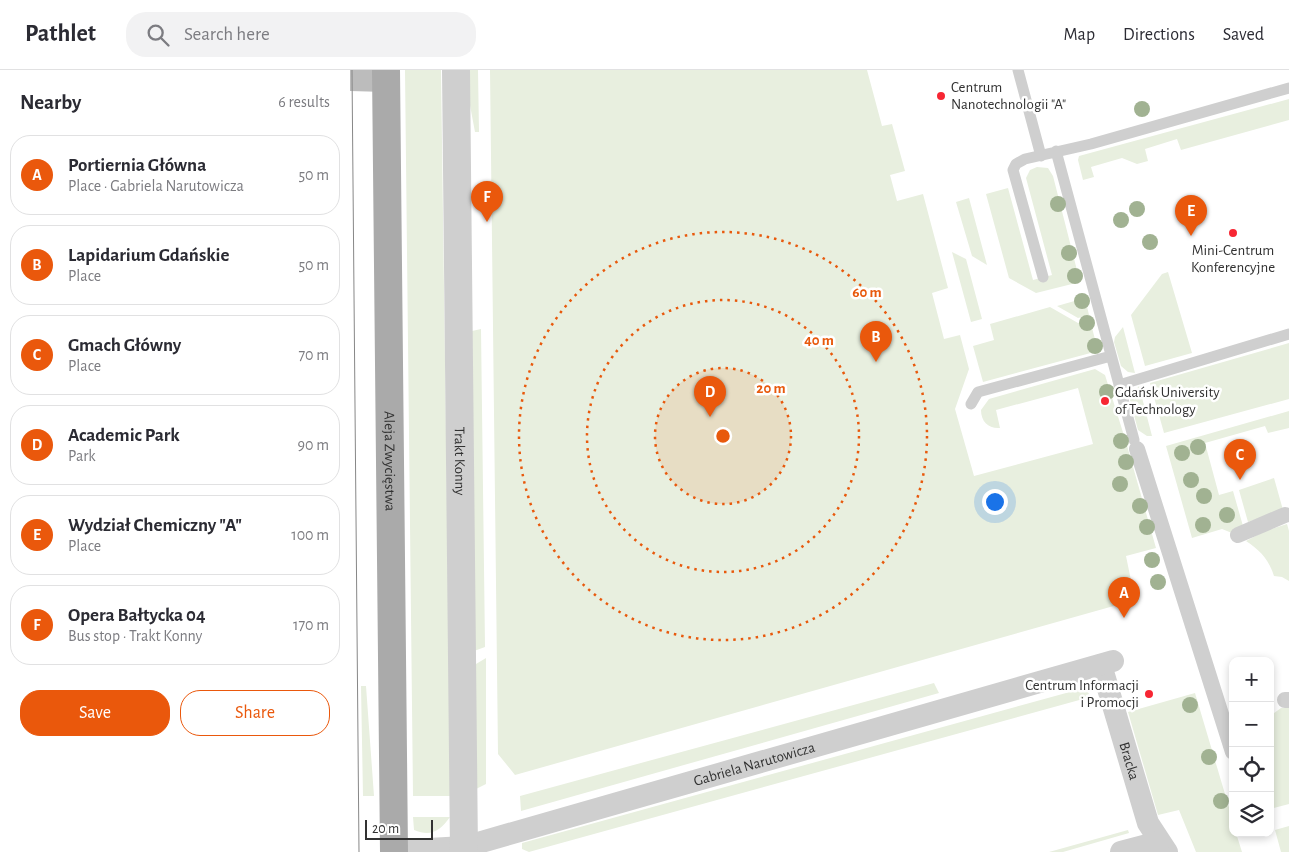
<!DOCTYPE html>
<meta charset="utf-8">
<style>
:root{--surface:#fff;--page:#f2f2f3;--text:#2b2b33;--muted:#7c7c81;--line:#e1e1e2;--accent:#ea580c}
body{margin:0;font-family:"Alegreya Sans",sans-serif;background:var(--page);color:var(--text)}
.controls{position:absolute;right:15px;bottom:15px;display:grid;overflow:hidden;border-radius:10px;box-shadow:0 2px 8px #0003}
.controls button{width:45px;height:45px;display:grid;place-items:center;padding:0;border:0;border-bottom:1px solid var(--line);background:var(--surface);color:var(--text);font:25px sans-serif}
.scale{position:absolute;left:15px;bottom:12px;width:68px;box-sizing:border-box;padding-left:5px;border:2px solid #323232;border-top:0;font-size:14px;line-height:18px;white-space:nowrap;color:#323232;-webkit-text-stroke:4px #fff;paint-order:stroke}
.you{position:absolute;left:644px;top:431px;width:18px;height:18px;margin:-12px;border:4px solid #fff;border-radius:50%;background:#1a73e8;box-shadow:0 0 0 8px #1a73e833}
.badge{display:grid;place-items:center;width:32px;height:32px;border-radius:50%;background:var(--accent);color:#fff;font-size:16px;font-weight:700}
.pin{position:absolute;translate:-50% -41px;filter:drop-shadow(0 1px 2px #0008)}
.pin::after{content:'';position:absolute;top:26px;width:18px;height:15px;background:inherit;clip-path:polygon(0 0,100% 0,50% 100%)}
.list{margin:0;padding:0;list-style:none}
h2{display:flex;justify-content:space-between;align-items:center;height:65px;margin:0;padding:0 20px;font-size:21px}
h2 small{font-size:16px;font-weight:400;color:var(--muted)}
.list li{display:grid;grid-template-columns:32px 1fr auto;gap:15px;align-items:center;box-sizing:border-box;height:80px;margin:0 10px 10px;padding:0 10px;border:1px solid var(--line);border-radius:20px}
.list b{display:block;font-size:19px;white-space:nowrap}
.list p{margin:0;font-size:16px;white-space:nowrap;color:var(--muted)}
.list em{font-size:16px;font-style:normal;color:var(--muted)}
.actions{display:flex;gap:10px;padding:15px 20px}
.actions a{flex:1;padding:11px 0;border:1px solid var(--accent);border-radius:20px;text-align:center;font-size:18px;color:var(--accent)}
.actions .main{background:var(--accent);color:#fff}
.icon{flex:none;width:28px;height:28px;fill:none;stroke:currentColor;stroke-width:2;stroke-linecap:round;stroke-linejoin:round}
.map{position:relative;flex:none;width:939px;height:782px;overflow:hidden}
header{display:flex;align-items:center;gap:30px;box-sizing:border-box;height:70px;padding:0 25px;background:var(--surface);border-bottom:1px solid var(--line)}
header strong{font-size:24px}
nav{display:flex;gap:28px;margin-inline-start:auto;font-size:18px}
.search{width:350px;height:45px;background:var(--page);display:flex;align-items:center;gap:12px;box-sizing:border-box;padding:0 18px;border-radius:20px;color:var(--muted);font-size:19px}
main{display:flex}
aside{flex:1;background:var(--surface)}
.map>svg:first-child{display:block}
</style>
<header>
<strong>Pathlet</strong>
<div class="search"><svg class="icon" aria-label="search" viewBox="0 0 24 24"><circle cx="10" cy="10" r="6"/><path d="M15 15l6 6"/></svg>Search here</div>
<nav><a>Map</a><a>Directions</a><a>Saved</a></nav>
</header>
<main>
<aside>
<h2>Nearby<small>6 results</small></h2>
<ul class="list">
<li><span class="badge">A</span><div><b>Portiernia Główna</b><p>Place · Gabriela Narutowicza</p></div><em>50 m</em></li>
<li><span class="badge">B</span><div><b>Lapidarium Gdańskie</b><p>Place</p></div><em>50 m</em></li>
<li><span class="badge">C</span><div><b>Gmach Główny</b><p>Place</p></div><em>70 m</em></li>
<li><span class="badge">D</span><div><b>Academic Park</b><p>Park</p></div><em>90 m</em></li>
<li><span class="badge">E</span><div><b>Wydział Chemiczny &quot;A&quot;</b><p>Place</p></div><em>100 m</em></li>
<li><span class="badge">F</span><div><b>Opera Bałtycka 04</b><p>Bus stop · Trakt Konny</p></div><em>170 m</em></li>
</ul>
<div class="actions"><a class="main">Save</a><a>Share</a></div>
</aside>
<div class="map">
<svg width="939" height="782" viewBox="0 0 939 782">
<rect width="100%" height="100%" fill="#fff"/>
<!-- green -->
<path fill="#e8efdf" d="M55 0H91L101 726H63Z
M116 0H128L129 62H125L119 30Z
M140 0H517L532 56 542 54 555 101 540 105 547 131 573 124 598 218 582 223 594 269 610 265 619 299 605 339 624 406 743 374 728 318 646 340 650 358C639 359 631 352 631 340L639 329 745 299 755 305 776 372 806 478 776 486 785 530 165 705 148 684Z
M939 29V50L831 80 827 69 795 79 798 91 787 94 772 88 741 97 744 107 733 110 728 90 729 86Z
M687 97 698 98 703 106 730 212 686 223 659 208 636 124 658 118 683 210 702 205 676 108 680 100Z
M619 128 637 195 622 186 606 132Z
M602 182 616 189 632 249 621 252Z
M818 202 842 283 795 296 781 245 812 204Z
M735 228 739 245 728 248 707 236Z
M700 237 728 253 740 250 748 281 633 312 623 276 644 270 640 254Z
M773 257 785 303 778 302 771 296 764 272 765 267Z
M131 259 135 577 124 581 122 261Z
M939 273V329L814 363 800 313Z
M789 316 802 366H797L788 360 780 330 781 326Z
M939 341V358L918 363 915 356 855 373 869 425 883 421 893 456 882 463 872 459 842 468 816 376Z
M924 408 933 440 898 452 889 420Z
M937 454 939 461V511L932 507 924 506C919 490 910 480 896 471L915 461Z
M136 588V714L126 719V594Z
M584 613 589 623 171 741 170 726Z
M11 616H16L24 726H13Z
M736 619 739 624 733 629 186 780 179 782 172 779V773L727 620Z
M845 623 883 751V763H886L892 782H846L829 740 808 745 778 642Z
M931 638H939V734L920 739V646Z
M63 747H100C90 761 81 767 64 760Z
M939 756V782H931L925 760Z
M778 760 779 763 713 782H699Z"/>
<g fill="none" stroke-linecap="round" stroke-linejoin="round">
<!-- service -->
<path stroke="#cfcfcf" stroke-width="11" d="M668 0 691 86
M706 81 784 370
M693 207 663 100 666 94 675 89 741 74 939 18
M769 315 939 264
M621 334 628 322 761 286"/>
<!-- pedestrian -->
<path stroke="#cfcfcf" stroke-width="16" d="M787 379 883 682
M888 465 935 445
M935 630H939"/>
<!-- minor -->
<g stroke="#cfcfcf" stroke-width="22">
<path id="s1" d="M751 595 798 753 817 782"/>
<path id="s2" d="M44 781 114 777 763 591"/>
<path d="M771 782 809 772"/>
</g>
<!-- tertiary -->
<path stroke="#cfcfcf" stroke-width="28" id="s3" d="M106 0 114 782"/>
<!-- secondary -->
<path stroke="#bcbcbc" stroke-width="28" d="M0 7 36 8"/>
<!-- primary -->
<path stroke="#aaa" stroke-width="28" id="s4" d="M36 0 44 782"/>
<!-- tram -->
<path stroke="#878787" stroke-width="1" d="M2 0 9 782"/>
</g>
<!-- trees -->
<g fill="#a1b292">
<circle cx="792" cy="39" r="8"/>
<circle cx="708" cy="134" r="8"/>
<circle cx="787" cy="139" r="8"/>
<circle cx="771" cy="150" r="8"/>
<circle cx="800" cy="172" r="8"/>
<circle cx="719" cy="183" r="8"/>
<circle cx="725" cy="206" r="8"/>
<circle cx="732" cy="231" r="8"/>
<circle cx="737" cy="253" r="8"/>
<circle cx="745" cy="276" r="8"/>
<circle cx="757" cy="322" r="8"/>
<circle cx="771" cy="371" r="8"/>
<circle cx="848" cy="377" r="8"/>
<circle cx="832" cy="383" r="8"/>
<circle cx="776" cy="392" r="8"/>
<circle cx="841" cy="410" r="8"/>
<circle cx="770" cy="414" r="8"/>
<circle cx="854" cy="426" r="8"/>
<circle cx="790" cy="436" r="8"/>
<circle cx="877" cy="445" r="8"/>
<circle cx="853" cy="455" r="8"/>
<circle cx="797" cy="457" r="8"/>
<circle cx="802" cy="490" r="8"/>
<circle cx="808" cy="512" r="8"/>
<circle cx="840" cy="635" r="8"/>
<circle cx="859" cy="687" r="8"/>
<circle cx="871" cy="731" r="8"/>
</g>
<!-- distance rings -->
<circle cx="373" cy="366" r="68" fill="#e8590c" fill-opacity=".12"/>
<g fill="none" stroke="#e8590c" stroke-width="2.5" stroke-dasharray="2.5 5">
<circle cx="373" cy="366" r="68"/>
<circle cx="373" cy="366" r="136"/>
<circle cx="373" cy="366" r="204"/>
</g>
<!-- markers -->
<g fill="#f72633" stroke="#fff" stroke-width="2">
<circle cx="591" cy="26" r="5"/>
<circle cx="883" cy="163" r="5"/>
<circle cx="755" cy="331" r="5"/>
<circle cx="799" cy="624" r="5"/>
</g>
<g text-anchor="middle" stroke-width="5" stroke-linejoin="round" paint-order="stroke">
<!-- poi labels -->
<g font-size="15" fill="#323232" stroke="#fff" text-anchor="start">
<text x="601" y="22">Centrum<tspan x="601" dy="17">Nanotechnologii "A"</tspan></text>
<text x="883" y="185" text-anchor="middle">Mini-Centrum<tspan x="883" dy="17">Konferencyjne</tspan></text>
<text x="765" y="327">Gdańsk University<tspan x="765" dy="17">of Technology</tspan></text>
<text x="789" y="620" text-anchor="end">Centrum Informacji<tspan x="789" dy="17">i Promocji</tspan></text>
</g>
<!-- street labels -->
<g font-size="15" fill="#323232" stroke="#fff">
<text dy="5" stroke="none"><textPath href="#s4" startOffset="391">Aleja Zwycięstwa</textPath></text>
<text dy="5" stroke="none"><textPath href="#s3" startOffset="391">Trakt Konny</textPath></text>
<text dy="5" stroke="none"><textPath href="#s1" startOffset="100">Bracka</textPath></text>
<text dy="5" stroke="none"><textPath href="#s2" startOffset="372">Gabriela Narutowicza</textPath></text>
</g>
</g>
<circle cx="373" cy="366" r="8" fill="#e8590c" stroke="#fff" stroke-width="2.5"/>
<g font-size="15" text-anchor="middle" font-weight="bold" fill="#e8590c" stroke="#fff" stroke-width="5" stroke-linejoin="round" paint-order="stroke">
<text x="517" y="227">60 m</text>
<text x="469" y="275">40 m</text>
<text x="421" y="323">20 m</text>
</g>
</svg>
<div class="controls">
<button>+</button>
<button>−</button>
<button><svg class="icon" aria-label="locate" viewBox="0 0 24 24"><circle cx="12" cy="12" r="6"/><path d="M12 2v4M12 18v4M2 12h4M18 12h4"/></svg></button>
<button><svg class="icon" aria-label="layers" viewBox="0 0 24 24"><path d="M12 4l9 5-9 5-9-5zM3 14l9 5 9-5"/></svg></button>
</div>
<div class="scale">20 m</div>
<div class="you"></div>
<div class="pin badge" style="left:774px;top:548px">A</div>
<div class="pin badge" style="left:526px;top:292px">B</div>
<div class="pin badge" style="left:890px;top:410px">C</div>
<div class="pin badge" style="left:360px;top:347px">D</div>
<div class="pin badge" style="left:841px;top:166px">E</div>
<div class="pin badge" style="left:137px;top:152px">F</div>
</div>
</main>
